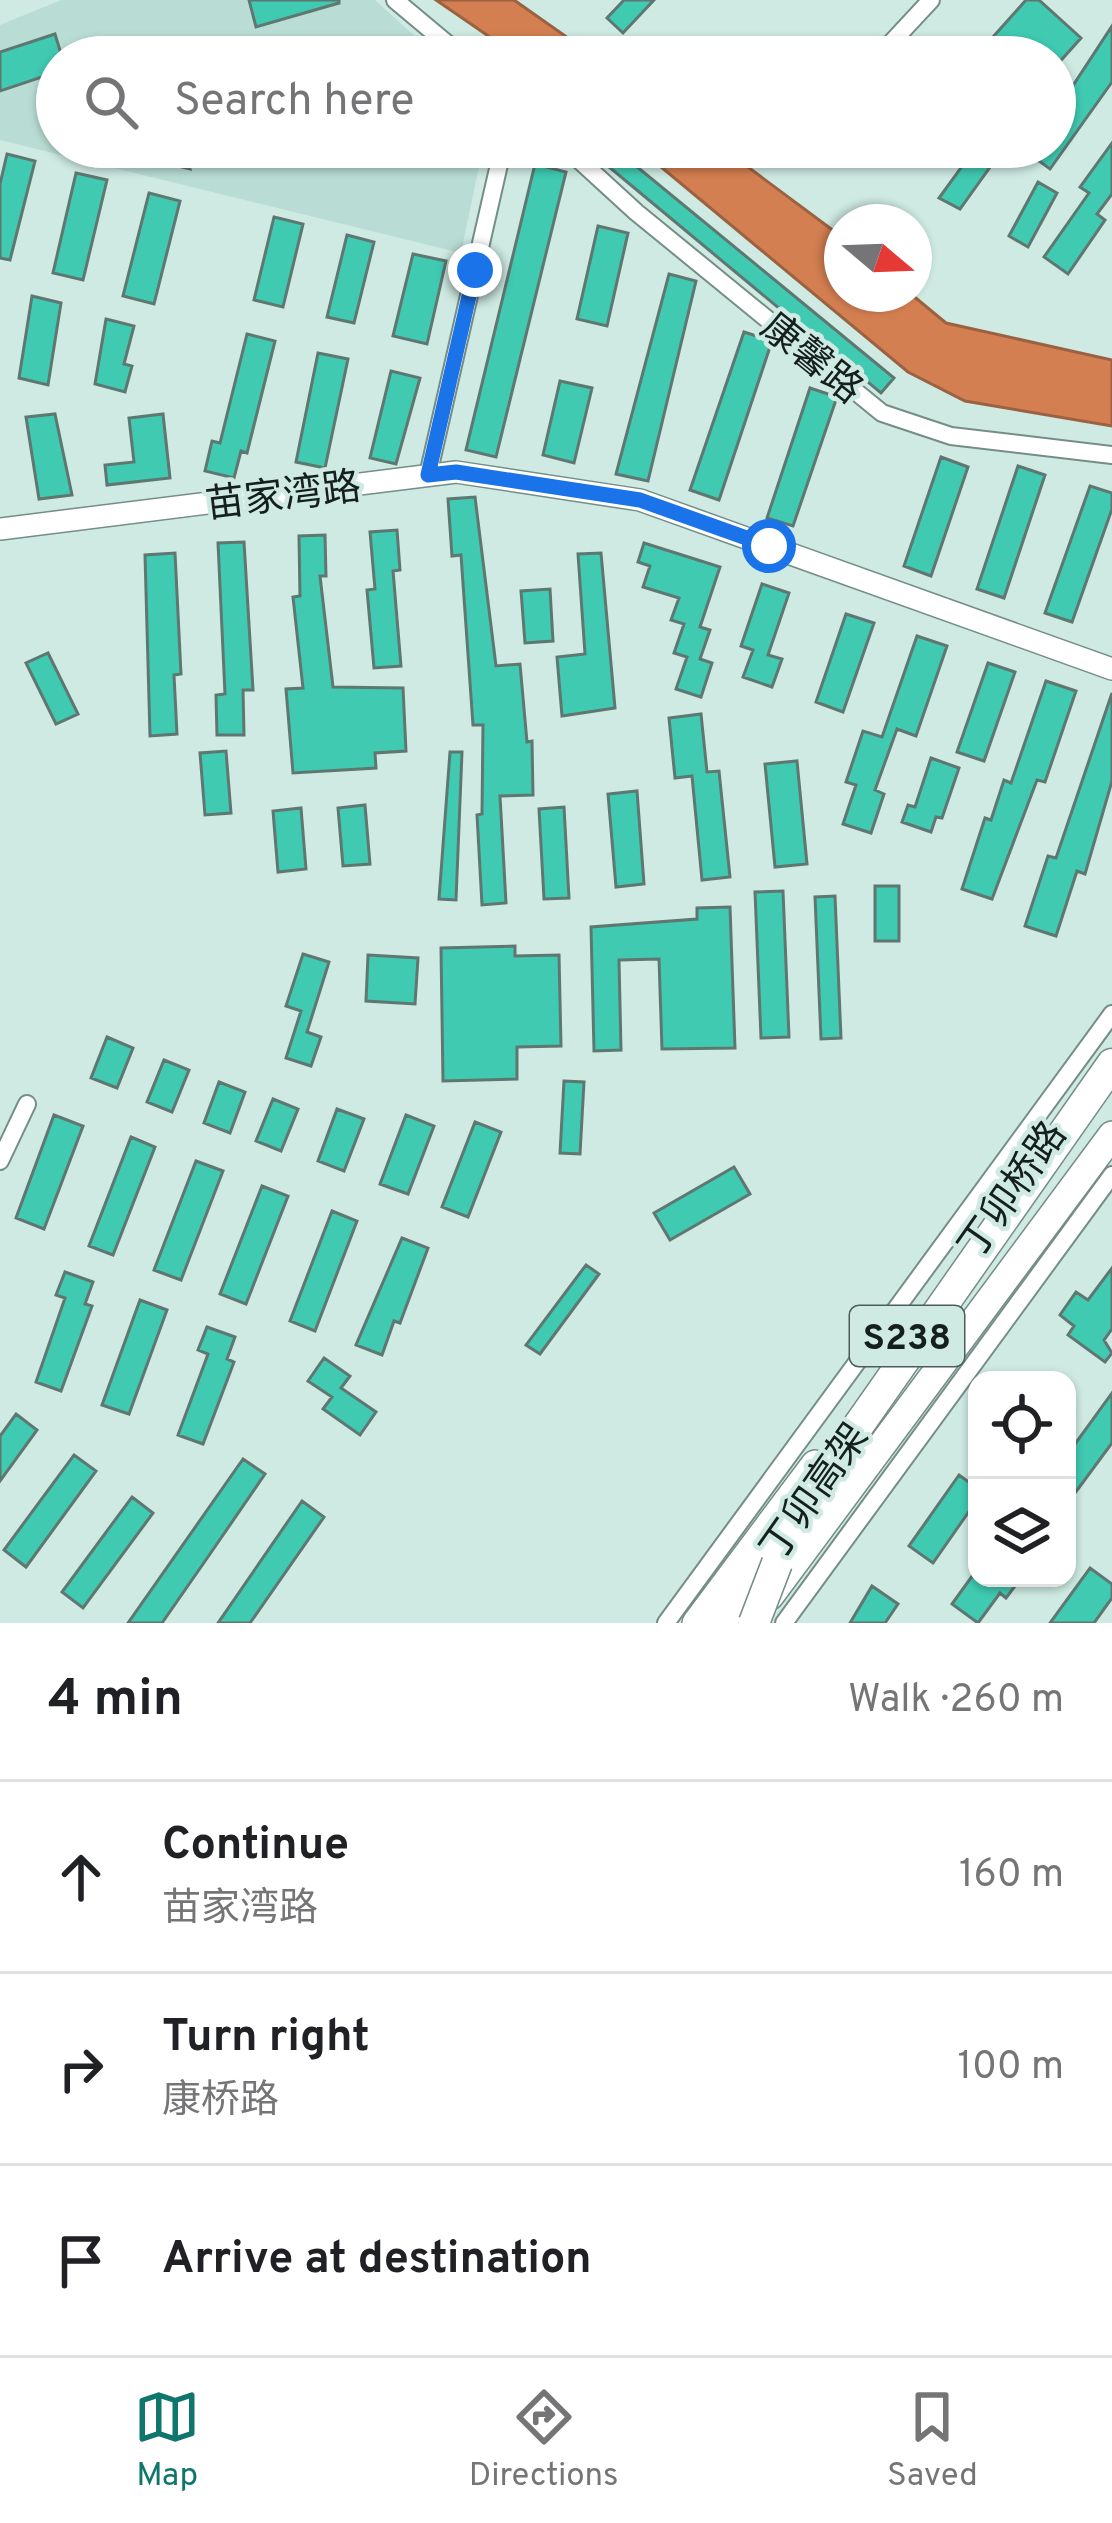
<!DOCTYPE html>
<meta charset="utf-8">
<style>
:root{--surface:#fff;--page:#f2f2f2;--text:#202124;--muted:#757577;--line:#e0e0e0;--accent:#0f766e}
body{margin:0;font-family:Overpass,"Noto Sans SC",sans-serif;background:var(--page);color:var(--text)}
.controls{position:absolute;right:36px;bottom:36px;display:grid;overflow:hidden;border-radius:24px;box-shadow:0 3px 9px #0004}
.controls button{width:108px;height:108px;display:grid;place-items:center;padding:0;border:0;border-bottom:3px solid var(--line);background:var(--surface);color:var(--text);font:60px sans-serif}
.compass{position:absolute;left:824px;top:204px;width:108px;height:108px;border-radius:50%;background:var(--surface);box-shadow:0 3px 9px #0004;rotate:109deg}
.stop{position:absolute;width:36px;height:36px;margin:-27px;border:9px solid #1a73e8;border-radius:50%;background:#fff}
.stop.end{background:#1a73e8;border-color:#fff;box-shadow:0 3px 12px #0008}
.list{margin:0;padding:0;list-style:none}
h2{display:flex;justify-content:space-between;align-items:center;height:156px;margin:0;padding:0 48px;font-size:51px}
h2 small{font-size:39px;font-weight:400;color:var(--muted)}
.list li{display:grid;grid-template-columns:78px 1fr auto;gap:36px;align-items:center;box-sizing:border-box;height:192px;padding:0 48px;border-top:3px solid var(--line)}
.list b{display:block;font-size:45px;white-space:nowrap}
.list p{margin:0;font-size:39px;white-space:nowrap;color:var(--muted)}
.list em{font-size:39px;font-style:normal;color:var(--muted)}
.icon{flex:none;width:66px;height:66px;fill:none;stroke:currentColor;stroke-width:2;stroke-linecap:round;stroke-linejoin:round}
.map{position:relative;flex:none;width:1112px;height:1623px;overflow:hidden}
.search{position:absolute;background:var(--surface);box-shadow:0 3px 9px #0004;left:36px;right:36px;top:36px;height:132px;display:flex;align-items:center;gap:30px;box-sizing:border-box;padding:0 42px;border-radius:66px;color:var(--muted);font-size:45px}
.sheet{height:732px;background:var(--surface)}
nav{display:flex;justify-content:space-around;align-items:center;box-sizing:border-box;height:168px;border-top:3px solid var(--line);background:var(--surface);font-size:33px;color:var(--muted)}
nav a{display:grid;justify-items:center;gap:6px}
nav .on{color:var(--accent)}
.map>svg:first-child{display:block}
</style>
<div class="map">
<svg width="1112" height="1623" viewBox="0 0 1112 1623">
<rect width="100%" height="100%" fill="#ceeae3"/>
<!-- built -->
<path fill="#b9ddd4" d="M61 0H375L438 57H57V147H483L461 253 0 140V25Z"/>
<!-- water -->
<path fill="#d47f51" stroke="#9b6241" stroke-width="3" d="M436 0H514L595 57H519Z
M637 147H721L842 237V294H911L946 323 1112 360V426L965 401 908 372Z"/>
<!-- building -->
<path fill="#40cab2" stroke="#5f7771" stroke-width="3" d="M249 0H339V3L256 27Z
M624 0H654L623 33 607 18Z
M1026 0H1039L1081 38 1055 67V57H975Z
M1112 26V82L1050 169 1020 147H1055V113Z
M55 34 62 57H57V72L0 91V52Z
M1112 143V194L1097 214 1105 220 1068 274 1044 257 1089 193 1080 187Z
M117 147H184L190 169 116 151Z
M585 147H613L894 378 881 393Z
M976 147 998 156 960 209 939 198Z
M7 154 35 161 10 260 0 258V184Z
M535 164 566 172 496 457 466 450Z
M76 173 107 180 83 280 53 273Z
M1038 182 1057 193 1028 247 1009 236Z
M149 193 180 201 154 304 123 296Z
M274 217 303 224 283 307 254 300Z
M598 226 628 233 607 326 577 319Z
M347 235 374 242 354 323 327 317Z
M413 254 446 261 427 344 393 336Z
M669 274 696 281 648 481 616 474Z
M32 296 61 303 48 385 19 378Z
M106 319 134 326 124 364 132 366 125 392 95 384Z
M744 332 772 341 719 500 690 490Z
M247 334 275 341 247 453 241 451 234 478 205 471 212 441 220 443Z
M318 353 348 359 325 468 296 462Z
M391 371 420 378 396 464 370 458Z
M560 381 592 388 574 463 543 455Z
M810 388 837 397 793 526 767 518Z
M55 414 72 495 39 499 26 417Z
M163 414 170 478 107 485 105 465 134 462 129 418Z
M941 457 968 467 931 576 904 566Z
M1018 466 1045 475 1004 598 977 589Z
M1090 486 1112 493V509L1072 622 1045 613Z
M475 497 496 666 520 664 527 742 532 741 533 795 500 796 506 903 482 905 477 815 482 814 483 725H473L461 555 452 556 448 499Z
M397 530 400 570 393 571 401 666 374 668 367 590 375 589 370 532Z
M325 535 326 576H320L333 687 403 688 406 751 375 753 376 768 293 773 286 689 303 688 293 597 300 596 299 536Z
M244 542 253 690H243L244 735H217L216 695 225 694 218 543Z
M644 543 720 567 700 627 710 630 700 659 712 663 701 697 676 689 687 657 674 653 684 624 671 620 679 598 643 587 650 566 638 562Z
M175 553 181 674 174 675 177 734 150 736 145 555Z
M601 553 615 708 562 716 557 657 585 654 578 554Z
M762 584 789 593 768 655 782 659 772 687 743 677 753 650 741 646Z
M550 589 553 641 525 643 521 591Z
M846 614 874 623 843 712 816 702Z
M917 636 947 646 916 736 897 729 875 790 884 794 871 833 843 824 856 785 846 782 863 731 882 737Z
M48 653 78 714 56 724 26 663Z
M988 663 1015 672 984 761 957 752Z
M1046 681 1076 691 1045 782 1037 780 992 899 962 889 985 818 991 820 1004 780 1011 783Z
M1112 693V781L1085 874 1077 871 1056 936 1025 926 1048 856 1056 858Z
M701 714 707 772 719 771 730 877 702 880 692 776 675 778 669 718Z
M226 751 231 813 205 815 200 753Z
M450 752H462L456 900 439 899Z
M931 758 959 768 942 818 936 817 931 832 902 822 908 805 915 807Z
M797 761 807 864 775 867 765 764Z
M637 791 644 884 616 887 608 794Z
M365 805 370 864 343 866 338 808Z
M564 807 569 898 544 899 539 809Z
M301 808 306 869 278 872 273 811Z
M875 886H899V941H875Z
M783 891 789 1037 761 1038 755 892Z
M835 896 841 1038 821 1039 815 897Z
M730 907 735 1048 662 1049 659 959 619 960 621 1050 594 1051 591 927 697 919V908Z
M515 946V956L559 955 561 1046 517 1047V1079L443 1081 441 948Z
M303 954 329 962 307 1032 321 1037 311 1066 286 1058 301 1011 286 1006Z
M368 955 418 958 415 1004 366 1001Z
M107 1037 133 1048 117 1088 91 1078Z
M164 1060 189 1070 172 1112 147 1102Z
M564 1081 584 1082 580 1154 560 1153Z
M219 1082 245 1092 230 1133 204 1123Z
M273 1099 298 1109 281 1151 256 1141Z
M337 1109 364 1119 344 1171 318 1161Z
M54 1115 83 1126 44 1229 16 1218Z
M406 1115 434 1126 408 1194 380 1184Z
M475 1122 501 1132 468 1217 442 1207Z
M131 1137 155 1147 113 1255 89 1246Z
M196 1161 223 1171 181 1280 154 1270Z
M734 1167 750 1194 670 1240 654 1213Z
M262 1186 288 1196 246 1304 220 1294Z
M332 1211 357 1221 315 1331 290 1321Z
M402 1238 428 1248 400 1323 394 1321 382 1355 356 1345Z
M586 1265 599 1274 540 1354 526 1345Z
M1112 1268V1329L1104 1340 1112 1353 1105 1362 1068 1335 1074 1326 1060 1315 1076 1292 1088 1300Z
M65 1272 93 1282 85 1304 92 1306 61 1391 36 1382 65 1298 56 1295Z
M140 1300 167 1310 129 1414 102 1405Z
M207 1327 235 1337 227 1359 234 1362 203 1444 178 1435 208 1354 198 1350Z
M324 1358 350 1376 341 1388 376 1412 360 1435 323 1409 332 1397 308 1381Z
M1112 1393V1443L1067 1504V1455Z
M16 1414 37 1430 0 1481V1436Z
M74 1455 96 1471 26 1567 4 1550Z
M243 1459 265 1474 210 1554 162 1623H128Z
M959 1475 977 1488V1500L933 1563 909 1546Z
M132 1497 153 1513 83 1608 62 1592Z
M302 1501 324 1517 250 1623H218Z
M1090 1568 1112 1584V1598L1094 1623H1050Z
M975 1572 977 1578H1021L1006 1598 1000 1593 978 1623 952 1604Z
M872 1586 898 1604 885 1623H850Z"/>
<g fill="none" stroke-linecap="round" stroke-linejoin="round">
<!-- minor casing -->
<g stroke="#748d87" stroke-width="20">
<path id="minor" d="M395 0 463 57
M878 57 931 0
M565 147 636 212 882 413 951 436 1112 455
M428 475 503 147
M0 1161 27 1104
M666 1623 1112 1014
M784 1623 1112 1175"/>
</g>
<!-- tertiary casing -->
<g stroke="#748d87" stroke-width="24">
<path id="tertiary" d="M0 529 456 472 640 500 1112 669"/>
</g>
<!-- primary casing -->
<g stroke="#748d87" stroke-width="30">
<path id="primary" d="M770 1596 1112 1135
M696 1623 815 1464"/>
</g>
<!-- trunk casing -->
<g stroke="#748d87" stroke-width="33">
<path id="trunk" d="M720 1623 1112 1064"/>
</g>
<!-- minor -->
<use href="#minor" stroke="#fff" stroke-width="16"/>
<!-- tertiary -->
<use href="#tertiary" stroke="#fff" stroke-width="21"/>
<!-- primary -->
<use href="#primary" stroke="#fff" stroke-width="27"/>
<!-- trunk -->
<use href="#trunk" stroke="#fff" stroke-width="30"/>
<!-- trunk-bridge casing -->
<g stroke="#748d87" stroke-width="33" stroke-linecap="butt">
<path id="trunk-bridge" d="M754 1623 777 1563"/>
</g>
<!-- trunk-bridge -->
<use href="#trunk-bridge" stroke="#fff" stroke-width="30"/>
</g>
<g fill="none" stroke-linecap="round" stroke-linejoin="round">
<!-- route -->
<path stroke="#1a73e8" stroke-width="15" d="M475 270 428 475 456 472 640 500 769 546"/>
</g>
<g text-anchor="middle" stroke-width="9" stroke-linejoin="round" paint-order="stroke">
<!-- shield labels -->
<rect fill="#ceeae3" stroke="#4c5c58" stroke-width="3" x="850" y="1306" width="114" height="60" rx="9"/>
<g font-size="36" font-weight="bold" fill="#151f1d">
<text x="907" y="1349">S238</text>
</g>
<!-- street labels -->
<g font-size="39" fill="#151f1d" stroke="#ceeae3">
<text transform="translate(813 357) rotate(39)" y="14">康馨路</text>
<text transform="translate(283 494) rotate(-7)" y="14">苗家湾路</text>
<text transform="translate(1011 1189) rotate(-55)" y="14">丁卯桥路</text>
<text transform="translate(813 1491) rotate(-55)" y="14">丁卯高架</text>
</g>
</g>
</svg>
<div class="controls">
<button><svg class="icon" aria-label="locate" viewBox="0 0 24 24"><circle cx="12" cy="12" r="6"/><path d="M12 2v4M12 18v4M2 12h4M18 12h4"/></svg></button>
<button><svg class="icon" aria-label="layers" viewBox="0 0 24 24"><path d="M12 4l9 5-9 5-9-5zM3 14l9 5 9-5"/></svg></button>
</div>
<svg class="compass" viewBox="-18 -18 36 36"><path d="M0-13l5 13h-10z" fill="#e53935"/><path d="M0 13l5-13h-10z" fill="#757577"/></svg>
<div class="stop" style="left:769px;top:546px"></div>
<div class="stop end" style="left:475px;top:270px"></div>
<div class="search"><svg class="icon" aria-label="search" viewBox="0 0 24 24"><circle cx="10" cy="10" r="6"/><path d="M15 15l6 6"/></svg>Search here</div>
</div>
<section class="sheet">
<h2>4 min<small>Walk · 260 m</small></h2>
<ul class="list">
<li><svg class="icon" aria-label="ahead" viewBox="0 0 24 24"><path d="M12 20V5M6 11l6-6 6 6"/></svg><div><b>Continue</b><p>苗家湾路</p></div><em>160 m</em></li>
<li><svg class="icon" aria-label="right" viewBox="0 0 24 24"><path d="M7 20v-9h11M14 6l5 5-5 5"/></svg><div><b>Turn right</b><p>康桥路</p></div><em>100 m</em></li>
<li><svg class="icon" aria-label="arrive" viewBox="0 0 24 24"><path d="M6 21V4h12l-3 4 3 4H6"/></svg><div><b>Arrive at destination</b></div></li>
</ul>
</section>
<nav>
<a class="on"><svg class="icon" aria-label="map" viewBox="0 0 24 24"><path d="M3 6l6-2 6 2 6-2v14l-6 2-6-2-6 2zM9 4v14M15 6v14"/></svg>Map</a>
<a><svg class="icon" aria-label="directions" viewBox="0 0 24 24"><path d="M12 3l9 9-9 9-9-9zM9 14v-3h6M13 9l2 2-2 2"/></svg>Directions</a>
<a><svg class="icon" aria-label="saved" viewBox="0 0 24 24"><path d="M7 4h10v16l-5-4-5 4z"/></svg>Saved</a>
</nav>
